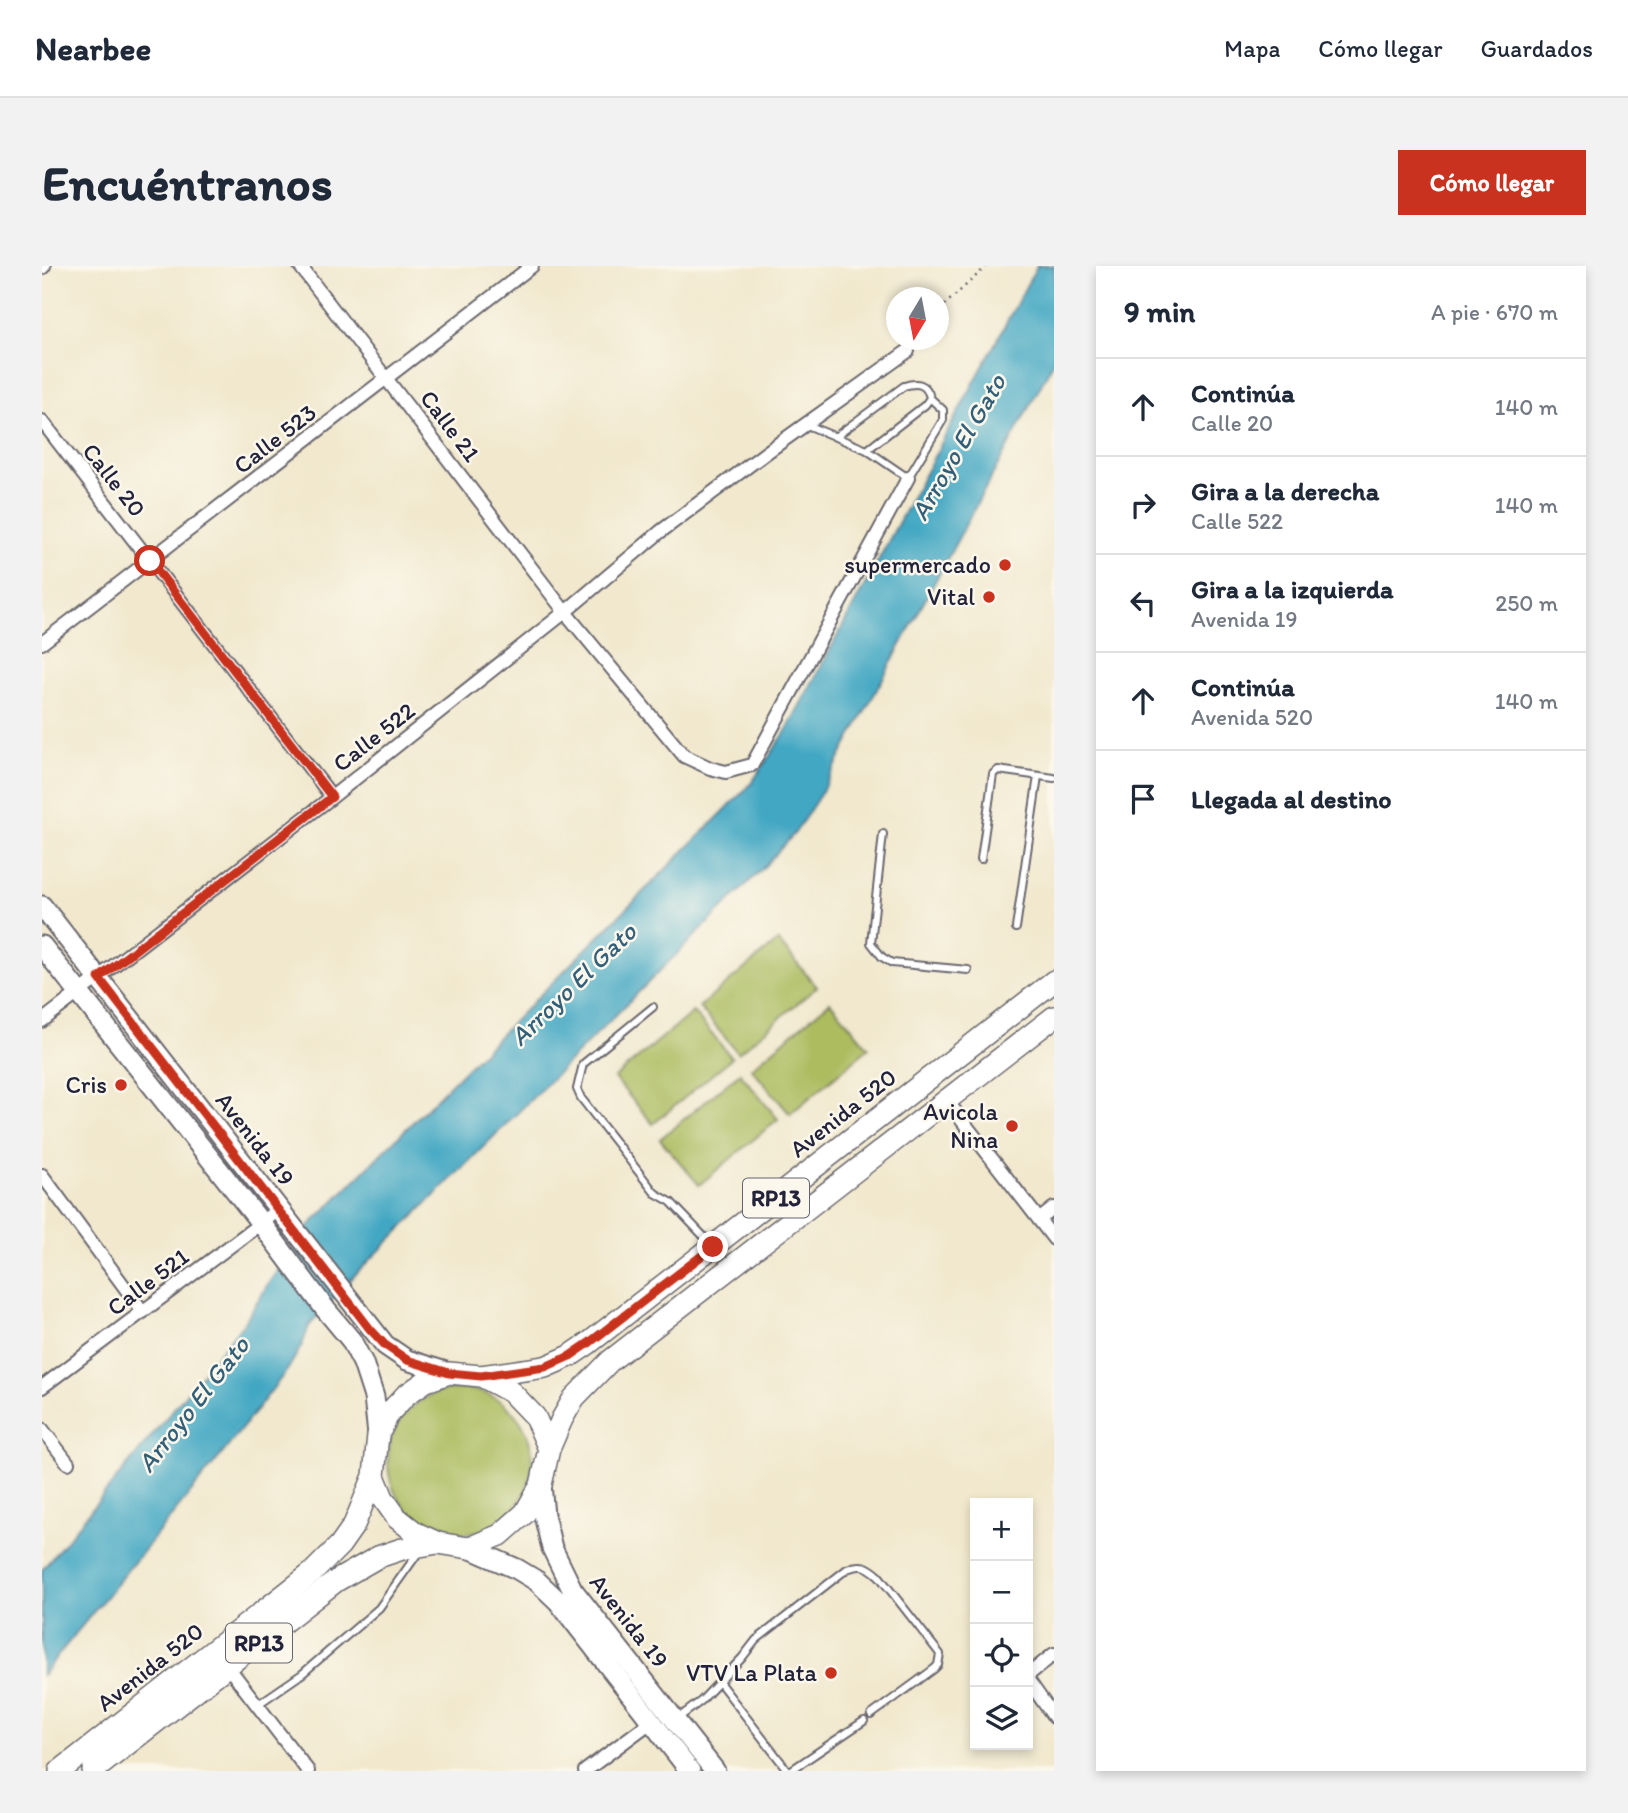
<!DOCTYPE html>
<html lang="es">
<meta charset="utf-8">
<style>
:root{--surface:#fff;--page:#f2f2f3;--text:#1f2937;--muted:#747a83;--line:#e0e1e3;--accent:#c8321e}
body{margin:0;font-family:Itim,sans-serif;background:var(--page);color:var(--text)}
.controls{position:absolute;right:21px;bottom:21px;display:grid;overflow:hidden;border-radius:0px;box-shadow:0 4px 10px #0003}
.controls button{width:63px;height:63px;display:grid;place-items:center;padding:0;border:0;border-bottom:2px solid var(--line);background:var(--surface);color:var(--text);font:35px sans-serif}
.compass{position:absolute;left:844px;top:21px;width:63px;height:63px;border-radius:50%;background:var(--surface);box-shadow:0 4px 10px #0003;rotate:190deg}
.stop{position:absolute;width:21px;height:21px;margin:-16px;border:5px solid #c8321e;border-radius:50%;background:#fff}
.stop.end{background:#c8321e;border-color:#fff;box-shadow:0 2px 7px #0008}
.list{margin:0;padding:0;list-style:none}
h2{display:flex;justify-content:space-between;align-items:center;height:91px;margin:0;padding:0 28px;font-size:30px}
h2 small{font-size:23px;font-weight:400;color:var(--muted)}
.list li{display:grid;grid-template-columns:46px 1fr auto;gap:21px;align-items:center;box-sizing:border-box;height:98px;padding:0 28px;border-top:2px solid var(--line)}
.list b{display:block;font-size:26px;white-space:nowrap}
.list p{margin:0;font-size:23px;white-space:nowrap;color:var(--muted)}
.list em{font-size:23px;font-style:normal;color:var(--muted)}
.icon{flex:none;width:38px;height:38px;fill:none;stroke:currentColor;stroke-width:2;stroke-linecap:round;stroke-linejoin:round}
.map{position:relative;flex:none;width:1012px;height:1505px;overflow:hidden;border-radius:0px}
header{display:flex;align-items:center;gap:42px;box-sizing:border-box;height:98px;padding:0 35px;background:var(--surface);border-bottom:2px solid var(--line)}
header strong{font-size:33px}
nav{display:flex;gap:38px;margin-inline-start:auto;font-size:24px}
.intro{display:flex;align-items:center;justify-content:space-between;box-sizing:border-box;height:168px;padding:0 42px}
h1{margin:0;font-size:49px}
.button{padding:18px 32px;border-radius:0px;background:var(--accent);color:#fff;font-size:24px;font-weight:700}
main{display:flex;gap:42px;padding:0 42px}
aside{flex:1;background:var(--surface);border-radius:0px;box-shadow:0 4px 10px #0003}
.map>svg:first-child{display:block}
</style>
<header>
<strong>Nearbee</strong>
<nav><a>Mapa</a><a>Cómo llegar</a><a>Guardados</a></nav>
</header>
<div class="intro"><h1>Encuéntranos</h1><a class="button">Cómo llegar</a></div>
<main>
<div class="map">
<svg width="1012" height="1505" viewBox="0 0 1012 1505">
<rect width="100%" height="100%" fill="#fbf7ec"/>
<filter id="ink" filterUnits="userSpaceOnUse"><feTurbulence type="fractalNoise" baseFrequency=".0143" numOctaves="2"/><feDisplacementMap in="SourceGraphic" scale="14" xChannelSelector="R" yChannelSelector="G"/><feConvolveMatrix kernelMatrix="1 2 1 2 8 2 1 2 1" color-interpolation-filters="sRGB"/></filter>
<filter id="wash" filterUnits="userSpaceOnUse"><feTurbulence type="fractalNoise" baseFrequency=".00686" numOctaves="4" result="noise"/><feDisplacementMap in="SourceGraphic" scale="28" xChannelSelector="R" yChannelSelector="G"/><feGaussianBlur stdDeviation="1.57" result="paint"/><feColorMatrix in="noise" values="0 0 0 0 0 0 0 0 0 0 0 0 0 0 0 0 0 1.4 0 .05"/><feComposite in="paint" operator="in"/></filter>
<g filter="url(#wash)">
<rect width="100%" height="100%" fill="#f1e8cd"/>
<!-- green -->
<path fill="#acbc5f" stroke="#676f4d" stroke-width="2" d="M736 675 775 721 696 787 657 741Z
M788 736 827 782 748 848 709 802Z
M651 746 690 792 611 858 572 812Z
M698 807 736 853 657 919 618 873Z
M346 1195a72 72 0 1 1 144 0a72 72 0 1 1-144 0Z"/>
<!-- water -->
<path fill="#43a7c3" stroke="#32647f" stroke-width="2" d="M995 0H1012V95L779 527 753 567 720 603 312 1010 267 1060 260 1079 246 1103 181 1187 0 1409V1304L201 1058 228 1015 270 957 709 518 744 465Z"/>
</g>
<g filter="url(#ink)">
<g fill="none" stroke-linecap="round" stroke-linejoin="round">
<!-- lane casing -->
<g stroke="#6a676e" stroke-width="10">
<path id="lane" d="M765 159 825 184 883 139 888 132C885 117 875 116 862 120L793 171
M825 184 866 212 901 154V144L888 132
M841 568 829 677 840 691 850 697 926 704
M939 593 951 508 956 504 1012 512
M974 662 996 510
M611 741 541 798 535 823 539 832 613 927 629 936 668 977
M677 1416 746 1505
M215 1439 260 1408 337 1342 376 1287
M635 1453 659 1435 700 1392 714 1374 805 1303C819 1297 826 1300 837 1310L898 1388 896 1399 892 1403 829 1449
M748 1505 822 1455"/>
</g>
<!-- street casing -->
<g stroke="#6a676e" stroke-width="16">
<path id="street" d="M258 0 523 346 642 490 668 502 684 506 710 499 866 212
M0 2 2 0
M0 155 290 531
M0 377 490 0
M0 755 290 531 523 346 618 266 725 186 866 85
M905 835 1012 973
M0 909 101 1046
M997 954 1012 942
M0 1121 219 957 236 943
M0 1163 26 1197
M186 1401 266 1505
M986 1409 1012 1388
M986 1414 1012 1451
M543 1505 610 1455"/>
</g>
<!-- secondary casing -->
<g stroke="#6a676e" stroke-width="23">
<path id="secondary" d="M0 640 343 1079 365 1094 407 1107
M0 680 219 957 284 1044 309 1074 321 1097 332 1131 336 1169
M499 1219 502 1249 510 1282 530 1323 673 1505
M427 1282 475 1303 495 1315 516 1335 648 1505"/>
</g>
<!-- primary casing -->
<g stroke="#6a676e" stroke-width="24">
<path id="primary" d="M439 1110 503 1101 528 1090 547 1077 1012 715
M507 1183 493 1151 469 1126 439 1110 407 1107 384 1115 364 1129 347 1147 336 1169 332 1210 341 1232 355 1252 374 1267 396 1277 427 1282 458 1269 483 1247 499 1219 507 1183 520 1153 532 1132 568 1095 1012 751
M18 1505 270 1307 298 1279 312 1259 332 1210
M51 1505 294 1315 336 1291 360 1283 396 1277"/>
</g>
<!-- path -->
<path stroke="#6a676e" stroke-width="2.5" stroke-dasharray="2 5" stroke-linecap="butt" d="M897 44 945 0"/>
<!-- lane -->
<use href="#lane" stroke="#fff" stroke-width="6"/>
<!-- street -->
<use href="#street" stroke="#fff" stroke-width="12"/>
<!-- secondary -->
<use href="#secondary" stroke="#fff" stroke-width="19"/>
<!-- primary -->
<use href="#primary" stroke="#fff" stroke-width="21"/>
</g>
</g>
<g fill="none" stroke-linecap="round" stroke-linejoin="round" filter="url(#ink)">
<!-- route -->
<path stroke="#c8321e" stroke-width="9" d="M108 295 290 531 57 712 328 1063 343 1079 365 1094 407 1107 439 1110 503 1101 528 1090 547 1077 671 981"/>
</g>
<!-- markers -->
<g fill="#c8321e" stroke="#fbf7ec" stroke-width="2.5">
<circle cx="963" cy="299" r="7"/>
<circle cx="947" cy="331" r="7"/>
<circle cx="79" cy="819" r="7"/>
<circle cx="970" cy="860" r="7"/>
<circle cx="789" cy="1407" r="7"/>
</g>
<g text-anchor="middle" stroke-width="5" stroke-linejoin="round" paint-order="stroke">
<!-- shield labels -->
<g fill="#fbf7ec" stroke="#636270" stroke-width="2">
<rect x="701" y="912.5" width="66" height="39" rx="5"/>
<rect x="184" y="1357.5" width="66" height="39" rx="5"/>
</g>
<g font-size="23" font-weight="bold" fill="#22223b">
<text x="734" y="940">RP13</text>
<text x="217" y="1385">RP13</text>
</g>
<!-- street labels -->
<g font-size="24" fill="#22223b" stroke="#fbf7ec">
<text transform="translate(408 160) rotate(53)" y="8">Calle 21</text>
<text transform="translate(233 173) rotate(-38)" y="8">Calle 523</text>
<text transform="translate(72 214) rotate(52)" y="8">Calle 20</text>
<text transform="translate(332 471) rotate(-38)" y="8">Calle 522</text>
<text transform="translate(801 847) rotate(-38)" y="8">Avenida 520</text>
<text transform="translate(213 873) rotate(52)" y="8">Avenida 19</text>
<text transform="translate(106 1016) rotate(-37)" y="8">Calle 521</text>
<text transform="translate(587 1355) rotate(52)" y="8">Avenida 19</text>
<text transform="translate(108 1401) rotate(-38)" y="8">Avenida 520</text>
</g>
<!-- poi labels -->
<g font-size="24" fill="#22223b" stroke="#fbf7ec" text-anchor="end">
<text x="949" y="307">supermercado</text>
<text x="933" y="339">Vital</text>
<text x="65" y="827">Cris</text>
<text x="956" y="854">Avicola<tspan x="956" dy="28">Nina</tspan></text>
<text x="775" y="1415">VTV La Plata</text>
</g>
<!-- water labels -->
<g font-size="26" font-style="italic" fill="#315e78" stroke="#fbf7ec">
<text transform="translate(916 181) rotate(-60)" y="9">Arroyo El Gato</text>
<text transform="translate(531 718) rotate(-44)" y="9">Arroyo El Gato</text>
<text transform="translate(151 1138) rotate(-52)" y="9">Arroyo El Gato</text>
</g>
</g>
</svg>
<div class="controls">
<button>+</button>
<button>−</button>
<button><svg class="icon" aria-label="locate" viewBox="0 0 24 24"><circle cx="12" cy="12" r="6"/><path d="M12 2v4M12 18v4M2 12h4M18 12h4"/></svg></button>
<button><svg class="icon" aria-label="layers" viewBox="0 0 24 24"><path d="M12 4l9 5-9 5-9-5zM3 14l9 5 9-5"/></svg></button>
</div>
<svg class="compass" viewBox="-18 -18 36 36"><path d="M0-13l5 13h-10z" fill="#e53935"/><path d="M0 13l5-13h-10z" fill="#747a83"/></svg>
<div class="stop" style="left:108px;top:295px"></div>
<div class="stop end" style="left:671px;top:981px"></div>
</div>
<aside>
<h2>9 min<small>A pie · 670 m</small></h2>
<ul class="list">
<li><svg class="icon" aria-label="ahead" viewBox="0 0 24 24"><path d="M12 20V5M6 11l6-6 6 6"/></svg><div><b>Continúa</b><p>Calle 20</p></div><em>140 m</em></li>
<li><svg class="icon" aria-label="right" viewBox="0 0 24 24"><path d="M7 20v-9h11M14 6l5 5-5 5"/></svg><div><b>Gira a la derecha</b><p>Calle 522</p></div><em>140 m</em></li>
<li><svg class="icon" aria-label="left" viewBox="0 0 24 24"><path d="M17 20v-9H6M10 6l-5 5 5 5"/></svg><div><b>Gira a la izquierda</b><p>Avenida 19</p></div><em>250 m</em></li>
<li><svg class="icon" aria-label="ahead" viewBox="0 0 24 24"><path d="M12 20V5M6 11l6-6 6 6"/></svg><div><b>Continúa</b><p>Avenida 520</p></div><em>140 m</em></li>
<li><svg class="icon" aria-label="arrive" viewBox="0 0 24 24"><path d="M6 21V4h12l-3 4 3 4H6"/></svg><div><b>Llegada al destino</b></div></li>
</ul>
</aside>
</main>
